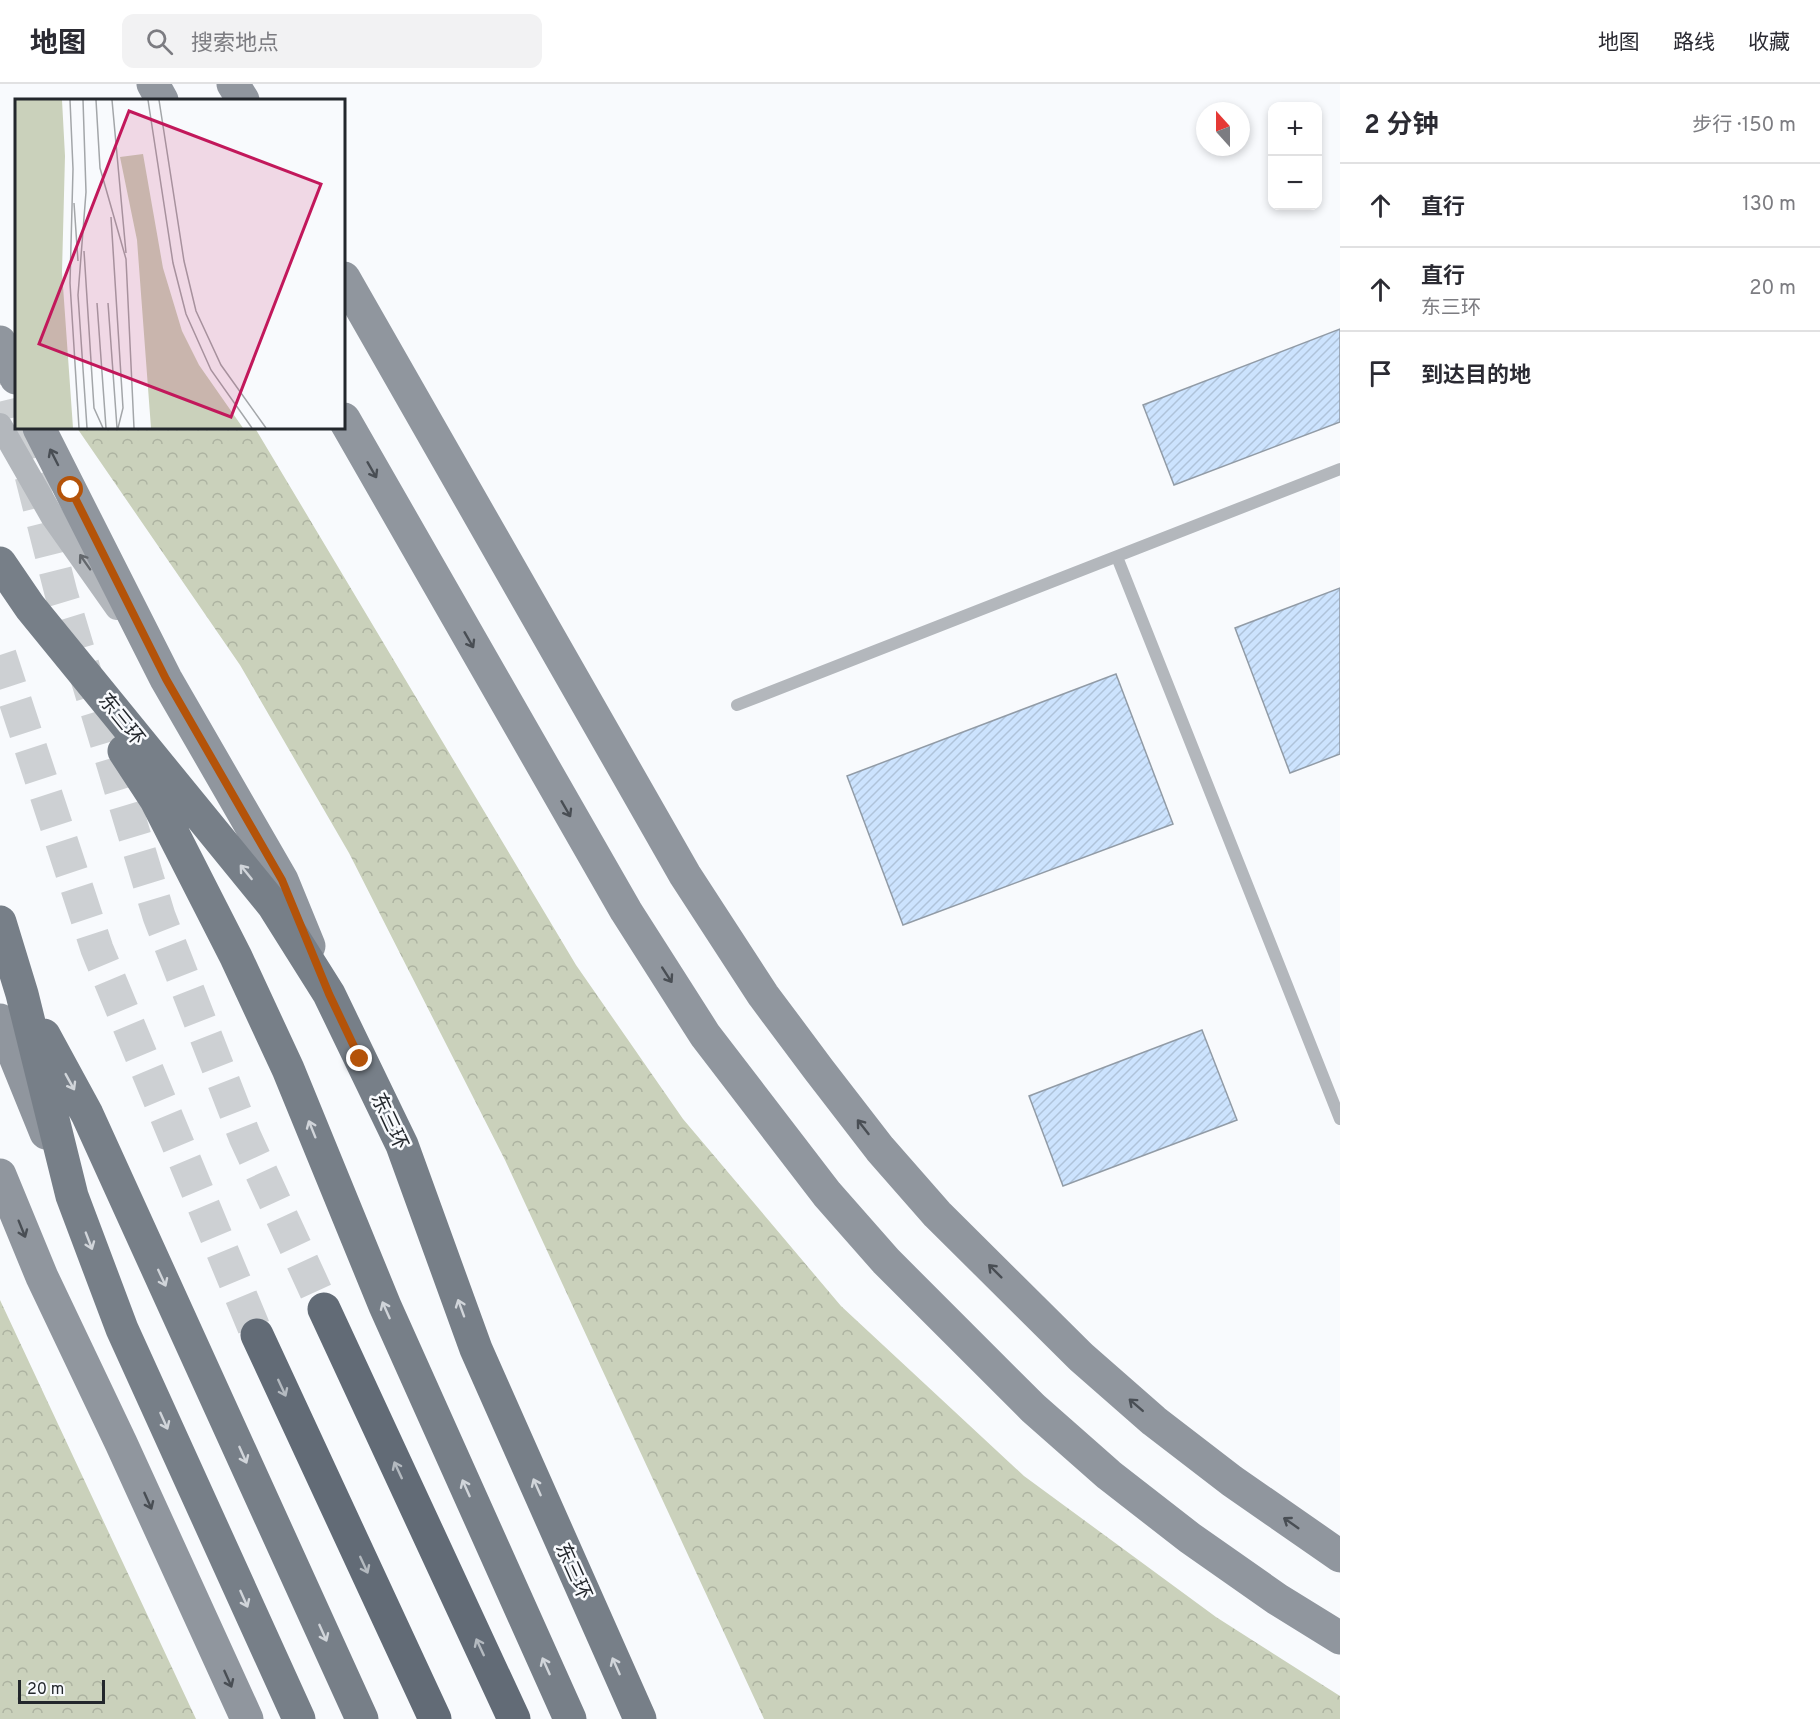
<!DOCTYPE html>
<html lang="zh">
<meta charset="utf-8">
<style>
:root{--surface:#fff;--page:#f2f2f3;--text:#2b2b33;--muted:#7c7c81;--line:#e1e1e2}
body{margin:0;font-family:Overpass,"Noto Sans SC",sans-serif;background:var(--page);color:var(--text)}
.controls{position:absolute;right:18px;top:18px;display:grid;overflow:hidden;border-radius:12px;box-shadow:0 3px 9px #0003}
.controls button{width:54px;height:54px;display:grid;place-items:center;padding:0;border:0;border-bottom:2px solid var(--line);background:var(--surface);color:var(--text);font:30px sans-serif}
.compass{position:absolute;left:1196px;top:18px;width:54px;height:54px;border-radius:50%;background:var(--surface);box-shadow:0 3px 9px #0003;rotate:339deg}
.scale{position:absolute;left:18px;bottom:15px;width:87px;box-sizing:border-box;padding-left:6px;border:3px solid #23272c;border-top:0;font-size:16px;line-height:21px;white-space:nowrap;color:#23272c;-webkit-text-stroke:4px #f8fafd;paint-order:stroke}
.stop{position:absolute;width:18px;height:18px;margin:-14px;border:4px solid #b45309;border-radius:50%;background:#fff}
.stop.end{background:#b45309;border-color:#fff;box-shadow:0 2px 6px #0008}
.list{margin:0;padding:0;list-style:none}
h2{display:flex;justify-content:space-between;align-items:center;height:78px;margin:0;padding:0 24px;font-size:26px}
h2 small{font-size:20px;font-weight:400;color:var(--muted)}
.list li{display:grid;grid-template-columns:39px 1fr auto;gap:18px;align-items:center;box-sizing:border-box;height:84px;padding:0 24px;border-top:2px solid var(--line)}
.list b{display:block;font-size:22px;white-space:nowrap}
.list p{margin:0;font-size:20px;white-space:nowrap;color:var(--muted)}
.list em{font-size:20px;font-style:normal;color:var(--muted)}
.icon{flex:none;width:33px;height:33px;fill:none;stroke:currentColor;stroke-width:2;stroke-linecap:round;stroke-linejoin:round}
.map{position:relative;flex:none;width:1340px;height:1635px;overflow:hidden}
header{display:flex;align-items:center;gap:36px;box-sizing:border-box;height:84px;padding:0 30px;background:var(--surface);border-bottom:2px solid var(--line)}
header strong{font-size:28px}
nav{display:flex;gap:33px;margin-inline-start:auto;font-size:21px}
.search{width:420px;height:54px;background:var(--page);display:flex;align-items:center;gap:15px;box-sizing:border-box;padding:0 21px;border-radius:12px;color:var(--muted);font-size:22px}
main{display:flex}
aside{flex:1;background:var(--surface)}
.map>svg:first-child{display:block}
</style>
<header>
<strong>地图</strong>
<div class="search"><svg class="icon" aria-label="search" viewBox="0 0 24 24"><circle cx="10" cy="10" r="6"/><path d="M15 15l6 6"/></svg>搜索地点</div>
<nav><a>地图</a><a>路线</a><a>收藏</a></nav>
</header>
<main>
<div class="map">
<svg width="1340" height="1635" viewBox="0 0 1340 1635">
<defs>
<pattern id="forest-crowns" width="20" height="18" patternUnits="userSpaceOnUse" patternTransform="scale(1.5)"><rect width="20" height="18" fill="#cad1bb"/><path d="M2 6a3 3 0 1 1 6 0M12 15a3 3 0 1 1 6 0" fill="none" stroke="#adb3a1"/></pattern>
<pattern id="building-hatch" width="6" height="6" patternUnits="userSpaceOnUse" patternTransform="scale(1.5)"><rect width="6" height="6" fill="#cce3fe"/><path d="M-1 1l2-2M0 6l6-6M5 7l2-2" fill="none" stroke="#afc3da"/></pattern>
</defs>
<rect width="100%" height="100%" fill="#f8fafd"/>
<!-- forest -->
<path fill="url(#forest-crowns)" d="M77 344H255L576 881 683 1035 841 1222 1024 1392 1216 1533 1340 1612V1635H764L505 1076 349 769 240 581Z
M0 1216 196 1635H0Z"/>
<!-- building -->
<path fill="url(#building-hatch)" stroke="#919ba6" stroke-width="1.5" d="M1340 245V338L1174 401 1143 321Z
M1340 504V670L1290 689 1235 544Z
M1116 590 1173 740 903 841 847 692Z
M1202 946 1237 1036 1063 1102 1029 1012Z"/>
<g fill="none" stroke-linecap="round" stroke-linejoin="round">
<!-- highway-tunnel -->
<path stroke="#cdd0d3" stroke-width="33" stroke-dasharray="33 16" stroke-linecap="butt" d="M0 267 16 333
M19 344 61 509 159 832 245 1053 324 1225
M0 571 97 865 257 1251"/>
<!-- lane -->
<path stroke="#b3b7bc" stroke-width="12" d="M1117 473 1340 1035
M737 621 1340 385"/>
<!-- street -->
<path stroke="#b3b7bc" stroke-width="24" d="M0 341 52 432 117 524"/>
<!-- secondary -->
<path stroke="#90969e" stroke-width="33" d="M153 0 162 16
M233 0 243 16
M344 194 685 791 763 911 819 986 880 1065 937 1130 1081 1273 1154 1337 1232 1397 1340 1472
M0 258 16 294
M344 335 626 827 705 951 827 1110 886 1177 1033 1324 1109 1391 1190 1454 1277 1515 1340 1554
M39 344 166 595 282 796 309 862
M0 936 46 1049
M0 1091 42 1193 121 1359 247 1635"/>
<!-- primary -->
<path stroke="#777f88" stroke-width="33" d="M0 479 30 523 273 821 329 910 402 1061 476 1265 640 1635
M124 667 156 716 236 873 288 985 385 1222 570 1635
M0 838 22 910 72 1112 122 1245 299 1635
M44 951 87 1030 362 1635"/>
<!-- highway -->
<path stroke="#626b76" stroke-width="33" d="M324 1225 514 1635
M257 1251 435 1635"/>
</g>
<!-- one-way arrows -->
<defs><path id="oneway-shaft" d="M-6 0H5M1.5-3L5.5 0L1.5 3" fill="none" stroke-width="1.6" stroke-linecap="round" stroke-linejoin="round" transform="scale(1.5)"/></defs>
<g stroke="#494e54">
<use href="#oneway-shaft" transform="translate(54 373) rotate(-117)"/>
<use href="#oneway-shaft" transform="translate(372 386) rotate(60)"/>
<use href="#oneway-shaft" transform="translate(469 556) rotate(60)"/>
<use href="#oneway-shaft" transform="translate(566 725) rotate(60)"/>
<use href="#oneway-shaft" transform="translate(667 891) rotate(57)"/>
<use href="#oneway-shaft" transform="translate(863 1043) rotate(-128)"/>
<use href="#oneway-shaft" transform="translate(22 1145) rotate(68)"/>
<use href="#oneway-shaft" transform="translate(995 1187) rotate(-135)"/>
<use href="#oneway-shaft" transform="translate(1136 1321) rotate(-139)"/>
<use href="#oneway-shaft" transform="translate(148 1417) rotate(66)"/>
<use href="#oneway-shaft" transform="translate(1291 1439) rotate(-145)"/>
<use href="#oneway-shaft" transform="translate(228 1595) rotate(66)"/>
</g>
<use stroke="#64686d" href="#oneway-shaft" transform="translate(85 478) rotate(-125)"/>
<g stroke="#d1d5da">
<use href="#oneway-shaft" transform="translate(246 788) rotate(-129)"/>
<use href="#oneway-shaft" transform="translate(70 998) rotate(61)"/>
<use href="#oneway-shaft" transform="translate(312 1045) rotate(-112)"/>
<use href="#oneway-shaft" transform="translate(89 1157) rotate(69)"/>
<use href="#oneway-shaft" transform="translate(162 1194) rotate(65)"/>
<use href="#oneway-shaft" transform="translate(461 1224) rotate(-110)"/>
<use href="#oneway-shaft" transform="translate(386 1226) rotate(-114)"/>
<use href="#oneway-shaft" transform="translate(164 1337) rotate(66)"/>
<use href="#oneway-shaft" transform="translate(243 1371) rotate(66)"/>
<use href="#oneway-shaft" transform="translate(537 1403) rotate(-114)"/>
<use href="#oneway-shaft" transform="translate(466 1404) rotate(-114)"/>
<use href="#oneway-shaft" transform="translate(244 1515) rotate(66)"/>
<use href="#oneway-shaft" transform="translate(323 1549) rotate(66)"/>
<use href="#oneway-shaft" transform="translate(546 1582) rotate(-114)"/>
<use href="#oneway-shaft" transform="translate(616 1582) rotate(-114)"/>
</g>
<g stroke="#b4bac0">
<use href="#oneway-shaft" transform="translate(282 1304) rotate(65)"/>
<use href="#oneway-shaft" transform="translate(398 1386) rotate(-115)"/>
<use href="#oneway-shaft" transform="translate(364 1481) rotate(65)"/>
<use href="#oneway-shaft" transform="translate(480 1563) rotate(-115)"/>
</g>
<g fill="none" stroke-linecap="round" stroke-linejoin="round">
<!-- route -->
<path stroke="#b45309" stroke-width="8" d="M71 406 166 595 282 796 329 910 360 975"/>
</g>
<g text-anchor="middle" stroke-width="5" stroke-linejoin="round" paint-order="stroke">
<!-- street labels -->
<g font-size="20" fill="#23272c" stroke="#f8fafd">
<text transform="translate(122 635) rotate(51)" y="7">东三环</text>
<text transform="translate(390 1037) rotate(65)" y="7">东三环</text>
<text transform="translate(574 1487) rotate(66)" y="7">东三环</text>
</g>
</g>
<!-- overview -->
<g transform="translate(15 15)">
<rect width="330" height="330" fill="#f8fafd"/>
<path d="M0 1H47L50 57 47 173 58 329H0ZM128 55 148 169 167 232 184 266 228 329H136L122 141 105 58Z" fill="#cad1bb"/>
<path fill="none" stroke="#a3a6a9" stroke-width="1.5" d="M55 1 58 70 55 184 64 329M68 1 71 93 63 196 72 329M81 1 85 69 111 160 119 329M97 1 111 154M133 1 158 164 171 215 196 271 237 329M144 1 169 162 181 212 206 266 251 329M59 104 63 162M96 118 108 309 103 329M69 152 79 309 88 329M82 204 91 329M93 204 102 329"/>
<path fill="#c2185b" fill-opacity="0.15" stroke="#c2185b" stroke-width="3" d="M114 12 306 85 216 318 24 245Z"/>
<rect width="330" height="330" fill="none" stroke="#23272c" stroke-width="3"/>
</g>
</svg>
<div class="controls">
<button>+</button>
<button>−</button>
</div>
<svg class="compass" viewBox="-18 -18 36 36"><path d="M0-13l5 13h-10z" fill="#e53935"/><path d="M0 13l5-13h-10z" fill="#7c7c81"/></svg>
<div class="scale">20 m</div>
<div class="stop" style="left:71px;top:406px"></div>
<div class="stop end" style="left:360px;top:975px"></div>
</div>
<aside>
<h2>2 分钟<small>步行 · 150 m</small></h2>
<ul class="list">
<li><svg class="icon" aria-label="ahead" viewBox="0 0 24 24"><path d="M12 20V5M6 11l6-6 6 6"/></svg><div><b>直行</b></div><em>130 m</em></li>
<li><svg class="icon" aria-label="ahead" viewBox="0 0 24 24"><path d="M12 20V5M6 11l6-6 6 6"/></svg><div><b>直行</b><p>东三环</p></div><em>20 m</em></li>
<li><svg class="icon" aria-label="arrive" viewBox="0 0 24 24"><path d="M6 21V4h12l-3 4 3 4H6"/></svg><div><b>到达目的地</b></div></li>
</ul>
</aside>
</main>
